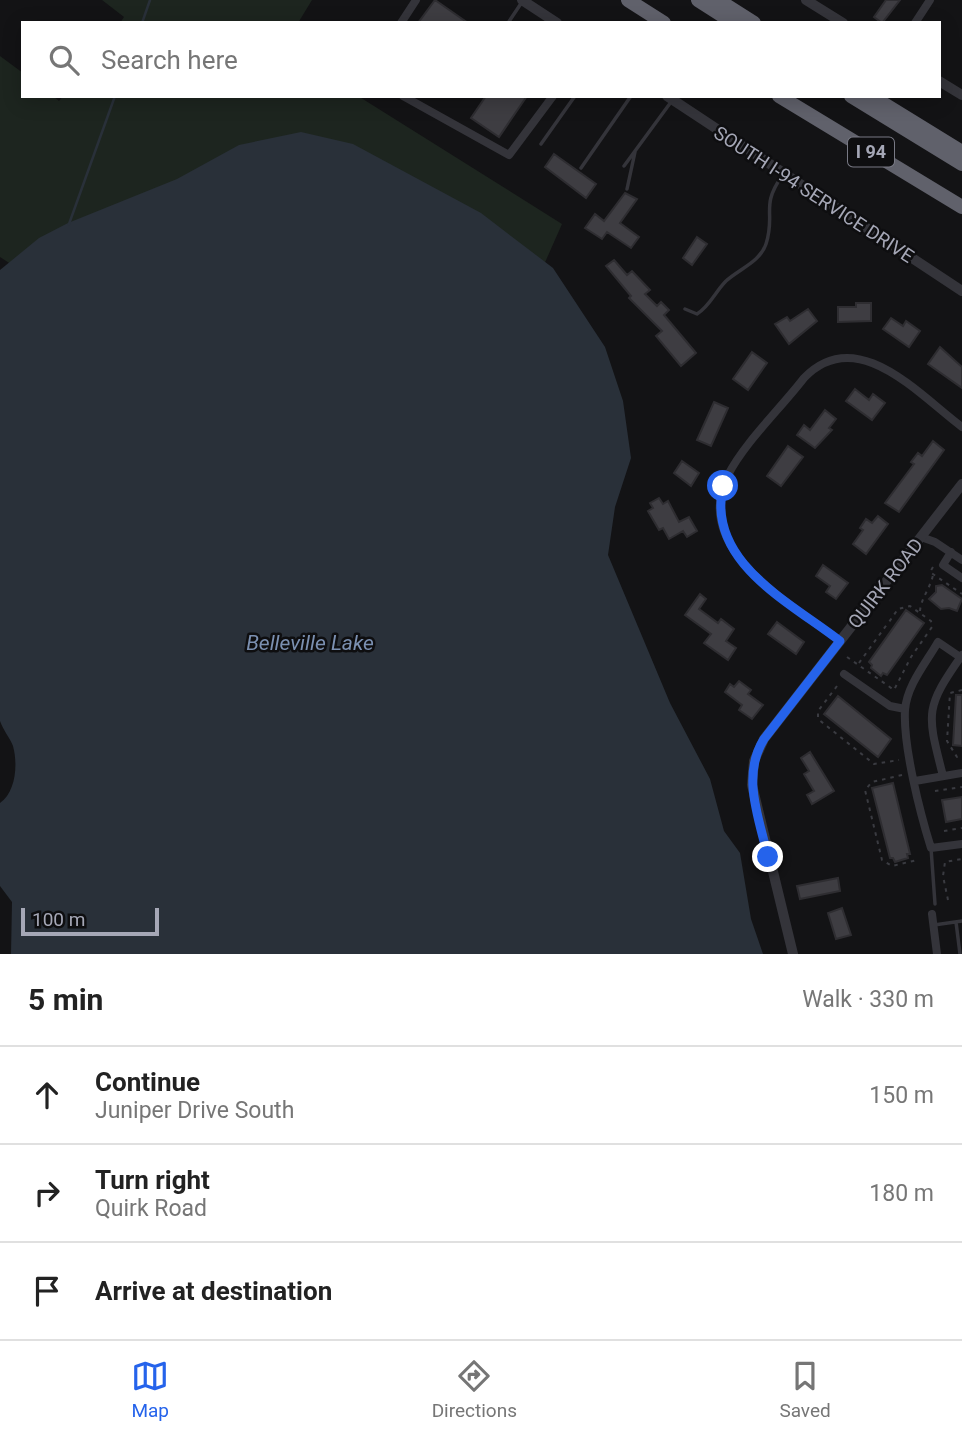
<!DOCTYPE html>
<meta charset="utf-8">
<style>
:root{--surface:#fff;--page:#f2f2f2;--text:#222;--muted:#767676;--line:#e0e0e0;--accent:#2563eb}
body{margin:0;font-family:Roboto,sans-serif;background:var(--page);color:var(--text)}
.scale{position:absolute;left:21px;bottom:18px;width:138px;box-sizing:border-box;padding-left:7px;border:4px solid #a5a7b6;border-top:0;font-size:19px;line-height:24px;white-space:nowrap;color:#a5a7b6;-webkit-text-stroke:5px #0e0e10;paint-order:stroke}
.stop{position:absolute;width:21px;height:21px;margin:-16px;border:5px solid #2563eb;border-radius:50%;background:#fff}
.stop.end{background:#2563eb;border-color:#fff;box-shadow:0 2px 7px #0008}
.list{margin:0;padding:0;list-style:none}
h2{display:flex;justify-content:space-between;align-items:center;height:91px;margin:0;padding:0 28px;font-size:30px}
h2 small{font-size:23px;font-weight:400;color:var(--muted)}
.list li{display:grid;grid-template-columns:46px 1fr auto;gap:21px;align-items:center;box-sizing:border-box;height:98px;padding:0 28px;border-top:2px solid var(--line)}
.list b{display:block;font-size:26px;white-space:nowrap}
.list p{margin:0;font-size:23px;white-space:nowrap;color:var(--muted)}
.list em{font-size:23px;font-style:normal;color:var(--muted)}
.icon{flex:none;width:38px;height:38px;fill:none;stroke:currentColor;stroke-width:2;stroke-linecap:round;stroke-linejoin:round}
.map{position:relative;flex:none;width:962px;height:954px;overflow:hidden}
.search{position:absolute;background:var(--surface);box-shadow:0 4px 18px #0003;left:21px;right:21px;top:21px;height:77px;display:flex;align-items:center;gap:18px;box-sizing:border-box;padding:0 24px;border-radius:0px;color:var(--muted);font-size:26px}
.sheet{height:385px;background:var(--surface)}
nav{display:flex;justify-content:space-around;align-items:center;box-sizing:border-box;height:98px;border-top:2px solid var(--line);background:var(--surface);font-size:19px;color:var(--muted)}
nav a{display:grid;justify-items:center;gap:4px}
nav .on{color:var(--accent)}
.map>svg:first-child{display:block}
</style>
<div class="map">
<svg width="962" height="954" viewBox="0 0 962 954">
<rect width="100%" height="100%" fill="#131315"/>
<!-- green -->
<path fill="#1d251f" d="M102 0H312L298 23H120L124 17Z
M0 56 23 73V96H53L59 101 63 96H358L562 224 524 310 29 276 0 257Z"/>
<!-- water -->
<path fill="#293039" d="M301 132 353 144 481 213 553 268 605 347 623 401 631 458 615 507 608 555 670 703 710 779 724 831 740 853 751 919 763 954H11L12 902 0 886V803C16 792 18 764 13 746 10 738 3 730 0 721V270L39 238 68 223 177 179 239 145Z"/>
<g fill="none" stroke-linecap="round" stroke-linejoin="round">
<!-- stream -->
<path stroke="#293039" stroke-width="2.5" d="M142 23 150 0
M69 224 115 96"/>
</g>
<!-- building -->
<path fill="#3e3d42" stroke="#2e2d31" stroke-width="2" d="M435 0 468 23H418Z
M886 0H900L882 23 874 17Z
M486 96H527L499 137 471 118Z
M554 154 596 184 586 198 545 167Z
M625 193 637 199 620 223 639 237 631 248 607 232 602 239 585 228 595 214 604 221Z
M697 237 707 244 692 265 683 258Z
M614 260 627 275 632 271 650 290 645 294 657 306 661 302 669 310 664 315 696 353 681 366 656 336 662 331 629 298 631 296 606 266Z
M856 303H871V321L838 322V307H856Z
M808 309 817 321 789 344 775 324 787 317 790 321Z
M891 318 903 326 906 321 920 331 909 347 883 329Z
M940 347 962 367V388L928 364Z
M752 352 767 363 748 390 733 379Z
M855 389 869 400 873 394 885 403 872 420 846 401Z
M714 402 728 408 711 446 697 440Z
M825 410 836 419 829 428 832 430 815 448 797 435 804 425 810 430Z
M933 441 944 450 899 512 885 503 914 464 911 462 918 453 922 456Z
M788 446 803 457 781 486 767 476Z
M682 461 699 473 691 486 674 473Z
M659 498 663 504 668 501 679 522 689 517 697 531 687 537 683 531 669 539 663 528 659 530 648 511 653 508 650 503Z
M878 516 888 524 866 554 853 544 863 530 860 528 866 519 872 523Z
M823 565 848 583 836 599 826 592 830 586 816 576Z
M942 585 962 599 957 611 949 608 941 609 929 599 936 592V586Z
M700 594 706 599 699 609 718 623 721 619 734 629 726 641 736 648 728 660 704 643 711 634 685 615Z
M906 610 924 623 887 675 883 673 881 676 871 668 872 665 869 662Z
M777 622 804 642 796 654 768 634Z
M739 681 751 690 748 694 763 705 752 719 739 710 742 705 725 692 730 684 734 687Z
M956 695H962V746L953 745Z
M838 696 891 739 878 757 824 714Z
M810 752 834 791 812 804 807 795 814 791 804 774 809 771 801 758Z
M893 783 910 854H907L908 858 895 862 893 858H890L872 788Z
M962 797V819L946 822 942 800Z
M838 878 840 891 800 899 797 886Z
M842 908 851 935 836 939 828 913Z"/>
<g fill="none" stroke-linecap="round" stroke-linejoin="round">
<!-- path -->
<path stroke="#3a3b41" stroke-width="2" stroke-dasharray="3.5 5" stroke-linecap="butt" d="M933 567 930 572 962 594
M920 611C921 598 930 589 933 575
M847 657 894 690 911 657 932 627 931 621 910 606 898 609 889 622 892 624
M859 663 888 623
M837 686 818 711V719L874 764 899 760
M962 690 950 693 947 741 957 757H962
M902 775 872 782 865 790 882 860 892 866 917 860
M935 791 962 787
M944 831 962 828
M948 900 943 876 945 862 962 859"/>
<!-- service -->
<path stroke="#34343a" stroke-width="3.5" d="M508 23 522 2
M541 144 575 96
M624 166 671 102
M581 168 631 96
M627 189 635 152
M685 309 697 314C710 306 715 292 726 281 739 269 760 262 766 244 776 213 760 207 782 176
M931 848 935 904
M956 922 960 954
M934 925 962 921"/>
<!-- minor -->
<path stroke="#34343a" stroke-width="8" d="M401 23 416 0
M915 23 930 0
M403 96 509 155 553 96
M921 537 935 542 962 560
M951 552 943 565 962 578
M840 641C792 604 690 550 728 475 745 442 781 408 804 378 857 323 919 395 962 427
M960 657 938 642C926 663 907 685 905 710 903 746 920 813 931 848L962 844
M844 674 890 706 905 709
M943 776C927 713 924 709 962 655
M915 781 962 773
M932 914 937 954"/>
<!-- tertiary -->
<path stroke="#34343a" stroke-width="10" d="M522 0 557 23
M806 0 843 23
M939 81 962 95
M667 96 962 291
M793 954 752 785 754 761 764 739 962 484"/>
<!-- motorway -->
<path stroke="#60616b" stroke-width="14" d="M628 0 664 23
M698 0 734 23
M718 0 754 23
M779 96 962 207
M851 96 962 164
M871 96 962 152"/>
</g>
<g fill="none" stroke-linecap="round" stroke-linejoin="round">
<!-- route -->
<path stroke="#2563eb" stroke-width="9" d="M723 486C706 562 790 602 840 641L764 739C741 776 759 818 768 857"/>
</g>
<g text-anchor="middle" stroke-width="5" stroke-linejoin="round" paint-order="stroke">
<!-- shield labels -->
<rect fill="#0e0e10" stroke="#787984" stroke-width="2" x="848" y="137.5" width="46" height="29" rx="5"/>
<g font-size="18" font-weight="bold" fill="#a5a7b6">
<text x="871" y="158">I 94</text>
</g>
<!-- street labels -->
<g font-size="19" fill="#a5a7b6" stroke="#0e0e10">
<text transform="translate(814 194) rotate(33)" y="7">SOUTH I-94 SERVICE DRIVE</text>
<text transform="translate(885 583) rotate(-52)" y="7">QUIRK ROAD</text>
</g>
<!-- water labels -->
<g font-size="21" font-style="italic" fill="#7b90b1" stroke="#0e0e10">
<text x="310" y="650">Belleville Lake</text>
</g>
</g>
</svg>
<div class="scale">100 m</div>
<div class="stop" style="left:723px;top:486px"></div>
<div class="stop end" style="left:768px;top:857px"></div>
<div class="search"><svg class="icon" aria-label="search" viewBox="0 0 24 24"><circle cx="10" cy="10" r="6"/><path d="M15 15l6 6"/></svg>Search here</div>
</div>
<section class="sheet">
<h2>5 min<small>Walk · 330 m</small></h2>
<ul class="list">
<li><svg class="icon" aria-label="ahead" viewBox="0 0 24 24"><path d="M12 20V5M6 11l6-6 6 6"/></svg><div><b>Continue</b><p>Juniper Drive South</p></div><em>150 m</em></li>
<li><svg class="icon" aria-label="right" viewBox="0 0 24 24"><path d="M7 20v-9h11M14 6l5 5-5 5"/></svg><div><b>Turn right</b><p>Quirk Road</p></div><em>180 m</em></li>
<li><svg class="icon" aria-label="arrive" viewBox="0 0 24 24"><path d="M6 21V4h12l-3 4 3 4H6"/></svg><div><b>Arrive at destination</b></div></li>
</ul>
</section>
<nav>
<a class="on"><svg class="icon" aria-label="map" viewBox="0 0 24 24"><path d="M3 6l6-2 6 2 6-2v14l-6 2-6-2-6 2zM9 4v14M15 6v14"/></svg>Map</a>
<a><svg class="icon" aria-label="directions" viewBox="0 0 24 24"><path d="M12 3l9 9-9 9-9-9zM9 14v-3h6M13 9l2 2-2 2"/></svg>Directions</a>
<a><svg class="icon" aria-label="saved" viewBox="0 0 24 24"><path d="M7 4h10v16l-5-4-5 4z"/></svg>Saved</a>
</nav>
